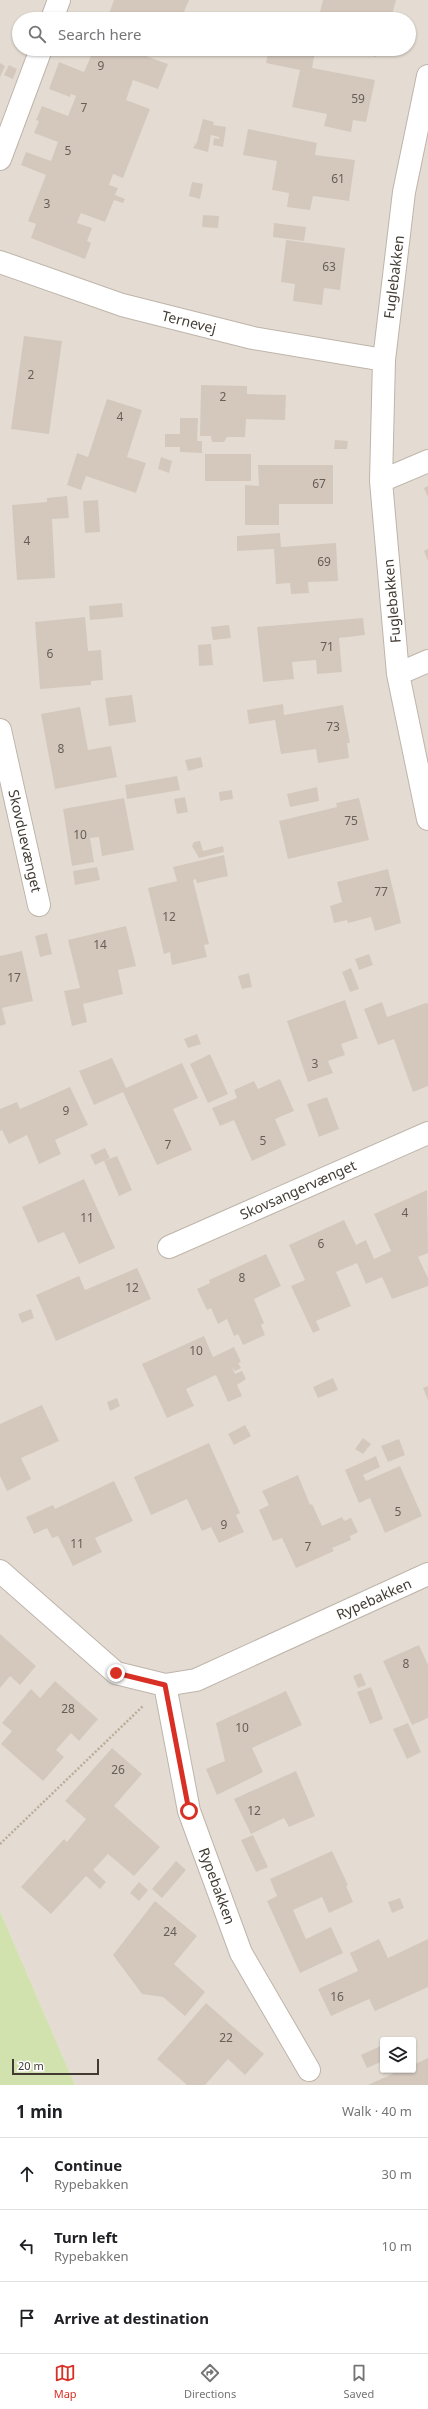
<!DOCTYPE html>
<meta charset="utf-8">
<style>
:root{--surface:#fff;--page:#f6f6f6;--text:#202124;--muted:#757577;--line:#e0e0e0;--accent:#d93025}
body{margin:0;font-family:"Noto Sans",sans-serif;background:var(--page);color:var(--text)}
.controls{position:absolute;right:12px;bottom:12px;display:grid;overflow:hidden;border-radius:4px;box-shadow:0 1px 3px #0004}
.controls button{width:36px;height:36px;display:grid;place-items:center;padding:0;border:0;border-bottom:1px solid var(--line);background:var(--surface);color:var(--text);font:20px sans-serif}
.scale{position:absolute;left:12px;bottom:10px;width:87px;box-sizing:border-box;padding-left:4px;border:2px solid #423b34;border-top:0;font-size:11px;line-height:14px;white-space:nowrap;color:#423b34;-webkit-text-stroke:3px #fff;paint-order:stroke}
.stop{position:absolute;width:12px;height:12px;margin:-9px;border:3px solid #d93025;border-radius:50%;background:#fff}
.stop.end{background:#d93025;border-color:#fff;box-shadow:0 1px 4px #0008}
.list{margin:0;padding:0;list-style:none}
h2{display:flex;justify-content:space-between;align-items:center;height:52px;margin:0;padding:0 16px;font-size:17px}
h2 small{font-size:13px;font-weight:400;color:var(--muted)}
.list li{display:grid;grid-template-columns:26px 1fr auto;gap:12px;align-items:center;box-sizing:border-box;height:72px;padding:0 16px;border-top:1px solid var(--line)}
.list b{display:block;font-size:15px;white-space:nowrap}
.list p{margin:0;font-size:13px;white-space:nowrap;color:var(--muted)}
.list em{font-size:13px;font-style:normal;color:var(--muted)}
.icon{flex:none;width:22px;height:22px;fill:none;stroke:currentColor;stroke-width:2;stroke-linecap:round;stroke-linejoin:round}
.map{position:relative;flex:none;width:428px;height:2085px;overflow:hidden}
.search{position:absolute;background:var(--surface);box-shadow:0 1px 3px #0004;left:12px;right:12px;top:12px;height:44px;display:flex;align-items:center;gap:10px;box-sizing:border-box;padding:0 14px;border-radius:22px;color:var(--muted);font-size:15px}
.sheet{height:268px;background:var(--surface)}
nav{display:flex;justify-content:space-around;align-items:center;box-sizing:border-box;height:56px;border-top:1px solid var(--line);background:var(--surface);font-size:11px;color:var(--muted)}
nav a{display:grid;justify-items:center;gap:2px}
nav .on{color:var(--accent)}
.map>svg:first-child{display:block}
</style>
<div class="map">
<svg width="428" height="2085" viewBox="0 0 428 2085">
<rect width="100%" height="100%" fill="#f0ebe4"/>
<!-- residential -->
<path fill="#e4dcd2" fill-rule="evenodd" d="M0 0H428V2085H75L0 1911ZM19 19H409V49H19ZM383 2040H413V2070H383Z"/>
<!-- green -->
<path fill="#d2e2af" d="M0 1911 75 2085H0Z"/>
<!-- building -->
<path fill="#d4c8bd" d="M114 0H189L181 19H107Z
M323 0H396L391 19H318Z
M94 49H145L143 55 168 64 158 89 133 80 126 100 150 109 123 178 113 174 109 185 118 188 115 195 125 199 123 203 114 200 105 222 81 213 77 223 92 228 87 241 91 243 85 259 31 238 36 224 28 221 46 175 21 165 26 152 51 161 58 142 34 133 39 121 36 120 42 106 68 116 76 96 71 94 70 97 49 89 59 62 84 72Z
M269 49H299L315 52 312 68 375 80 366 122 353 120 351 132 324 126 327 114 292 107 300 70 266 63Z
M351 49H378L376 57Z
M0 63 5 66 0 77Z
M9 65 17 69 13 79 4 75Z
M203 119 214 122 213 125 226 127 223 147 213 145 214 138 219 139V137L211 135 208 152 193 148 197 142Z
M248 129 317 143 315 155 355 160 349 201 313 196 310 210 287 207 289 193 272 190 277 161 243 155Z
M192 182 203 184 200 199 189 196Z
M203 215 219 216 218 228 202 227Z
M274 223 306 227 304 241 273 237Z
M286 240 345 248 340 290 324 288 322 305 293 301 295 284 281 282Z
M24 336 62 341 49 434 11 429Z
M201 385 247 386V394L286 395 285 420 246 419 245 437H227L224 442H212L211 436H200Z
M107 399 142 410 127 457 146 463 136 493 86 476 81 490 67 485 77 453 88 457Z
M180 418H198L197 441H202V453L180 452V447H165V434H180Z
M335 440 348 441 347 449H334Z
M205 454H251V481H205Z
M161 457 172 461 169 473 158 469Z
M258 465H333V504H279V525H245V485L259 486Z
M428 486V497L424 488Z
M67 496 69 518 52 519 55 578 17 580 12 505 47 502V498Z
M98 500 100 532 85 533 83 501Z
M280 533 281 547 336 543 338 581 308 582 309 593 291 594 290 583 276 584 274 549 237 551V536Z
M428 549V561L424 551Z
M122 603 123 617 90 620 89 606Z
M85 617 88 651 101 650 103 680 91 681V685L40 689 35 622Z
M363 618 365 635 339 638 342 672 317 674 316 660 292 662 294 679 263 682 257 627Z
M229 625 231 638 213 640 211 627Z
M211 644 213 665 199 666 198 645Z
M132 695 136 722 109 726 105 698Z
M283 704 284 715 343 705 350 743H347L349 758 318 763 316 749 281 754 275 720 249 724 247 710Z
M80 707 88 750 111 746 117 777 55 789 41 714Z
M201 757 203 767 188 771 185 760Z
M177 776 180 790 127 799 125 785Z
M317 787 319 801 290 807 287 794Z
M232 790 233 799 220 801 219 792Z
M185 797 188 812 177 814 174 799Z
M124 798 134 850 102 856 99 837 90 838 94 862 72 866 63 809Z
M359 798 369 840 288 859 279 821 337 807 336 803Z
M200 841 203 851 223 846 224 852 199 858 192 846 194 842Z
M224 855 228 876 197 883 196 879 193 880 209 944 204 945 207 957 172 965 170 952 164 954 148 888 177 881 173 867Z
M97 867 100 880 75 885 73 871Z
M388 869 401 923 375 931 371 917 348 923 347 920 334 923 330 906 342 902 337 882Z
M126 926 136 966 118 970 123 994 83 1004 87 1022 72 1026 64 991 80 988 68 940Z
M47 933 52 954 40 957 35 936Z
M22 951 33 1001 2 1008 6 1024 0 1026V956Z
M369 954 373 965 359 970 355 959Z
M351 968 359 989 350 992 342 972Z
M249 973 252 987 242 989 238 976Z
M345 1000 358 1038 341 1044 345 1055 328 1061 333 1073 308 1082 287 1021Z
M382 1002 387 1017 426 1003 428 1004V1086L413 1092 394 1039 378 1045 364 1009Z
M197 1034 201 1044 188 1048 184 1039Z
M210 1054 228 1094 208 1103 190 1064Z
M112 1058 126 1088 182 1063 198 1098 173 1109 192 1150 157 1165 123 1092 94 1105 79 1071Z
M280 1079 294 1111 275 1119 286 1145 252 1161 234 1120 220 1126 212 1108 237 1098 234 1090 254 1081 258 1089Z
M70 1087 88 1125 55 1140 61 1154 39 1164 27 1135 9 1144 2 1130 0 1131V1109L17 1102 20 1109Z
M327 1097 339 1129 319 1137 307 1104Z
M105 1148 110 1158 95 1165 90 1155Z
M117 1156 132 1190 119 1196 104 1161Z
M84 1179 115 1248 79 1264 64 1232 38 1243 22 1207Z
M427 1190 428 1253 418 1257 428 1278V1286L392 1299 382 1277 366 1284 357 1263 336 1272 351 1306 316 1321 320 1330 313 1333 291 1286 305 1280 289 1245 344 1220 356 1245 366 1240 374 1259 391 1251 374 1214Z
M266 1254 281 1286 254 1299 264 1323 261 1325 265 1335 243 1345 238 1334 234 1336 227 1319 218 1324 211 1308 207 1310 197 1289 210 1283 209 1280Z
M137 1268 151 1299 56 1341 36 1295 79 1276 85 1290Z
M31 1309 34 1318 22 1323 18 1314Z
M204 1336 213 1357 234 1347 241 1362 238 1363 241 1368 235 1371 232 1367 235 1374 242 1371 246 1379 237 1385 242 1396 228 1402 216 1375 186 1389 194 1406 167 1418 142 1364Z
M333 1378 338 1390 318 1398 313 1387Z
M428 1386V1400L423 1388Z
M117 1398 120 1406 110 1411 107 1402Z
M42 1405 59 1441 21 1458 31 1479 7 1491 0 1476V1424Z
M245 1425 251 1436 234 1445 228 1434Z
M363 1438 371 1444 363 1454 355 1449Z
M399 1439 405 1455 388 1462 381 1446Z
M209 1443 240 1513 236 1515 244 1532 219 1543 211 1527 202 1531 187 1499 151 1515 134 1477Z
M376 1456 380 1467 363 1475 366 1481 400 1466 422 1516 385 1533 370 1498 359 1503 345 1470Z
M298 1475 310 1505 312 1504 322 1526 342 1517 344 1521 351 1518 358 1532 350 1536 351 1540 332 1548 334 1551 296 1568 282 1538 273 1541 259 1510 269 1505 262 1491Z
M114 1481 133 1521 95 1538 102 1552 73 1566 58 1536 52 1538 47 1528 34 1534 26 1517 53 1505 55 1509Z
M0 1634 36 1666 20 1685 10 1676 0 1688Z
M419 1645 428 1665V1718L412 1725 383 1661Z
M361 1673 366 1685 358 1688 353 1676Z
M55 1681 98 1719 79 1741 71 1733 56 1750 64 1757 43 1781 1 1744 12 1731 2 1723 31 1689 40 1698Z
M371 1687 383 1719 370 1724 357 1692Z
M286 1691 302 1725 252 1748 263 1772 217 1795 206 1769 225 1761 216 1723Z
M408 1723 421 1752 407 1759 393 1729Z
M112 1748 142 1774 114 1806 160 1847 134 1876 108 1854 93 1870 106 1882 100 1889 86 1876 51 1914 21 1887 64 1839 67 1842 86 1819 65 1801Z
M296 1771 315 1816 289 1827 284 1818 251 1834 234 1799Z
M253 1835 268 1867 256 1872 241 1840Z
M332 1851 348 1885 346 1886 353 1902 329 1913 322 1897 293 1910 306 1939 331 1927 343 1953 300 1973 267 1901 277 1896 270 1879Z
M176 1861 186 1870 162 1898 152 1889Z
M139 1882 148 1890 139 1901 130 1893Z
M400 1898 404 1908 392 1913 388 1902Z
M155 1901 197 1936 174 1964 205 1992 185 2016 163 1997 142 1994 113 1955Z
M379 1939 388 1958 428 1939V1987L375 2011 369 1999 331 2016 318 1989 358 1971 350 1953Z
M206 2003 264 2054 245 2075 228 2059 205 2085H187L157 2059Z
M383 2045V2061L367 2068 361 2055Z
M428 2058V2085H368L401 2070H413V2065Z"/>
<g fill="none" stroke-linecap="round" stroke-linejoin="round">
<!-- street casing -->
<g stroke="#beb4aa" stroke-width="24">
<path id="street" d="M52 19 59 0
M428 76 404 192 384 360 381 481 398 674 428 819
M0 159 41 49
M0 262 122 305 253 338 384 360
M381 481 428 461
M398 674 428 661
M0 730 39 905
M169 1247 428 1133
M0 1571 116 1673 165 1685 196 1680 428 1574
M165 1685 189 1811 241 1953 309 2070"/>
</g>
<!-- path -->
<path stroke="#bbab9a" stroke-width="2.5" stroke-dasharray="2 2" stroke-linecap="butt" d="M0 1844 143 1706"/>
<!-- street -->
<use href="#street" stroke="#fff" stroke-width="22"/>
</g>
<g fill="none" stroke-linecap="round" stroke-linejoin="round">
<!-- route -->
<path stroke="#d93025" stroke-width="5" d="M116 1673 165 1685 189 1811"/>
</g>
<g text-anchor="middle" stroke-width="3.5" stroke-linejoin="round" paint-order="stroke">
<!-- number labels -->
<g font-size="12" fill="#665e56">
<text x="101" y="70">9</text>
<text x="358" y="103">59</text>
<text x="84" y="112">7</text>
<text x="68" y="155">5</text>
<text x="338" y="183">61</text>
<text x="47" y="208">3</text>
<text x="329" y="271">63</text>
<text x="31" y="379">2</text>
<text x="223" y="401">2</text>
<text x="120" y="421">4</text>
<text x="319" y="488">67</text>
<text x="27" y="545">4</text>
<text x="324" y="566">69</text>
<text x="327" y="651">71</text>
<text x="50" y="658">6</text>
<text x="333" y="731">73</text>
<text x="61" y="753">8</text>
<text x="351" y="825">75</text>
<text x="80" y="839">10</text>
<text x="381" y="896">77</text>
<text x="169" y="921">12</text>
<text x="100" y="949">14</text>
<text x="14" y="982">17</text>
<text x="315" y="1068">3</text>
<text x="66" y="1115">9</text>
<text x="263" y="1145">5</text>
<text x="168" y="1149">7</text>
<text x="405" y="1217">4</text>
<text x="87" y="1222">11</text>
<text x="321" y="1248">6</text>
<text x="242" y="1282">8</text>
<text x="132" y="1292">12</text>
<text x="196" y="1355">10</text>
<text x="398" y="1516">5</text>
<text x="224" y="1529">9</text>
<text x="77" y="1548">11</text>
<text x="308" y="1551">7</text>
<text x="406" y="1668">8</text>
<text x="68" y="1713">28</text>
<text x="242" y="1732">10</text>
<text x="118" y="1774">26</text>
<text x="254" y="1815">12</text>
<text x="170" y="1936">24</text>
<text x="337" y="2001">16</text>
<text x="226" y="2042">22</text>
</g>
<!-- street labels -->
<g font-size="14" fill="#423b34" stroke="#fff">
<text transform="translate(394 277) rotate(-83)" y="5">Fuglebakken</text>
<text transform="translate(189 322) rotate(14)" y="5">Ternevej</text>
<text transform="translate(392 601) rotate(-95)" y="5">Fuglebakken</text>
<text transform="translate(25 841) rotate(77)" y="5">Skovduevænget</text>
<text transform="translate(298 1190) rotate(-24)" y="5">Skovsangervænget</text>
<text transform="translate(374 1599) rotate(-24)" y="5">Rypebakken</text>
<text transform="translate(217 1886) rotate(70)" y="5">Rypebakken</text>
</g>
</g>
</svg>
<div class="controls">
<button><svg class="icon" aria-label="layers" viewBox="0 0 24 24"><path d="M12 4l9 5-9 5-9-5zM3 14l9 5 9-5"/></svg></button>
</div>
<div class="scale">20 m</div>
<div class="stop" style="left:189px;top:1811px"></div>
<div class="stop end" style="left:116px;top:1673px"></div>
<div class="search"><svg class="icon" aria-label="search" viewBox="0 0 24 24"><circle cx="10" cy="10" r="6"/><path d="M15 15l6 6"/></svg>Search here</div>
</div>
<section class="sheet">
<h2>1 min<small>Walk · 40 m</small></h2>
<ul class="list">
<li><svg class="icon" aria-label="ahead" viewBox="0 0 24 24"><path d="M12 20V5M6 11l6-6 6 6"/></svg><div><b>Continue</b><p>Rypebakken</p></div><em>30 m</em></li>
<li><svg class="icon" aria-label="left" viewBox="0 0 24 24"><path d="M17 20v-9H6M10 6l-5 5 5 5"/></svg><div><b>Turn left</b><p>Rypebakken</p></div><em>10 m</em></li>
<li><svg class="icon" aria-label="arrive" viewBox="0 0 24 24"><path d="M6 21V4h12l-3 4 3 4H6"/></svg><div><b>Arrive at destination</b></div></li>
</ul>
</section>
<nav>
<a class="on"><svg class="icon" aria-label="map" viewBox="0 0 24 24"><path d="M3 6l6-2 6 2 6-2v14l-6 2-6-2-6 2zM9 4v14M15 6v14"/></svg>Map</a>
<a><svg class="icon" aria-label="directions" viewBox="0 0 24 24"><path d="M12 3l9 9-9 9-9-9zM9 14v-3h6M13 9l2 2-2 2"/></svg>Directions</a>
<a><svg class="icon" aria-label="saved" viewBox="0 0 24 24"><path d="M7 4h10v16l-5-4-5 4z"/></svg>Saved</a>
</nav>
